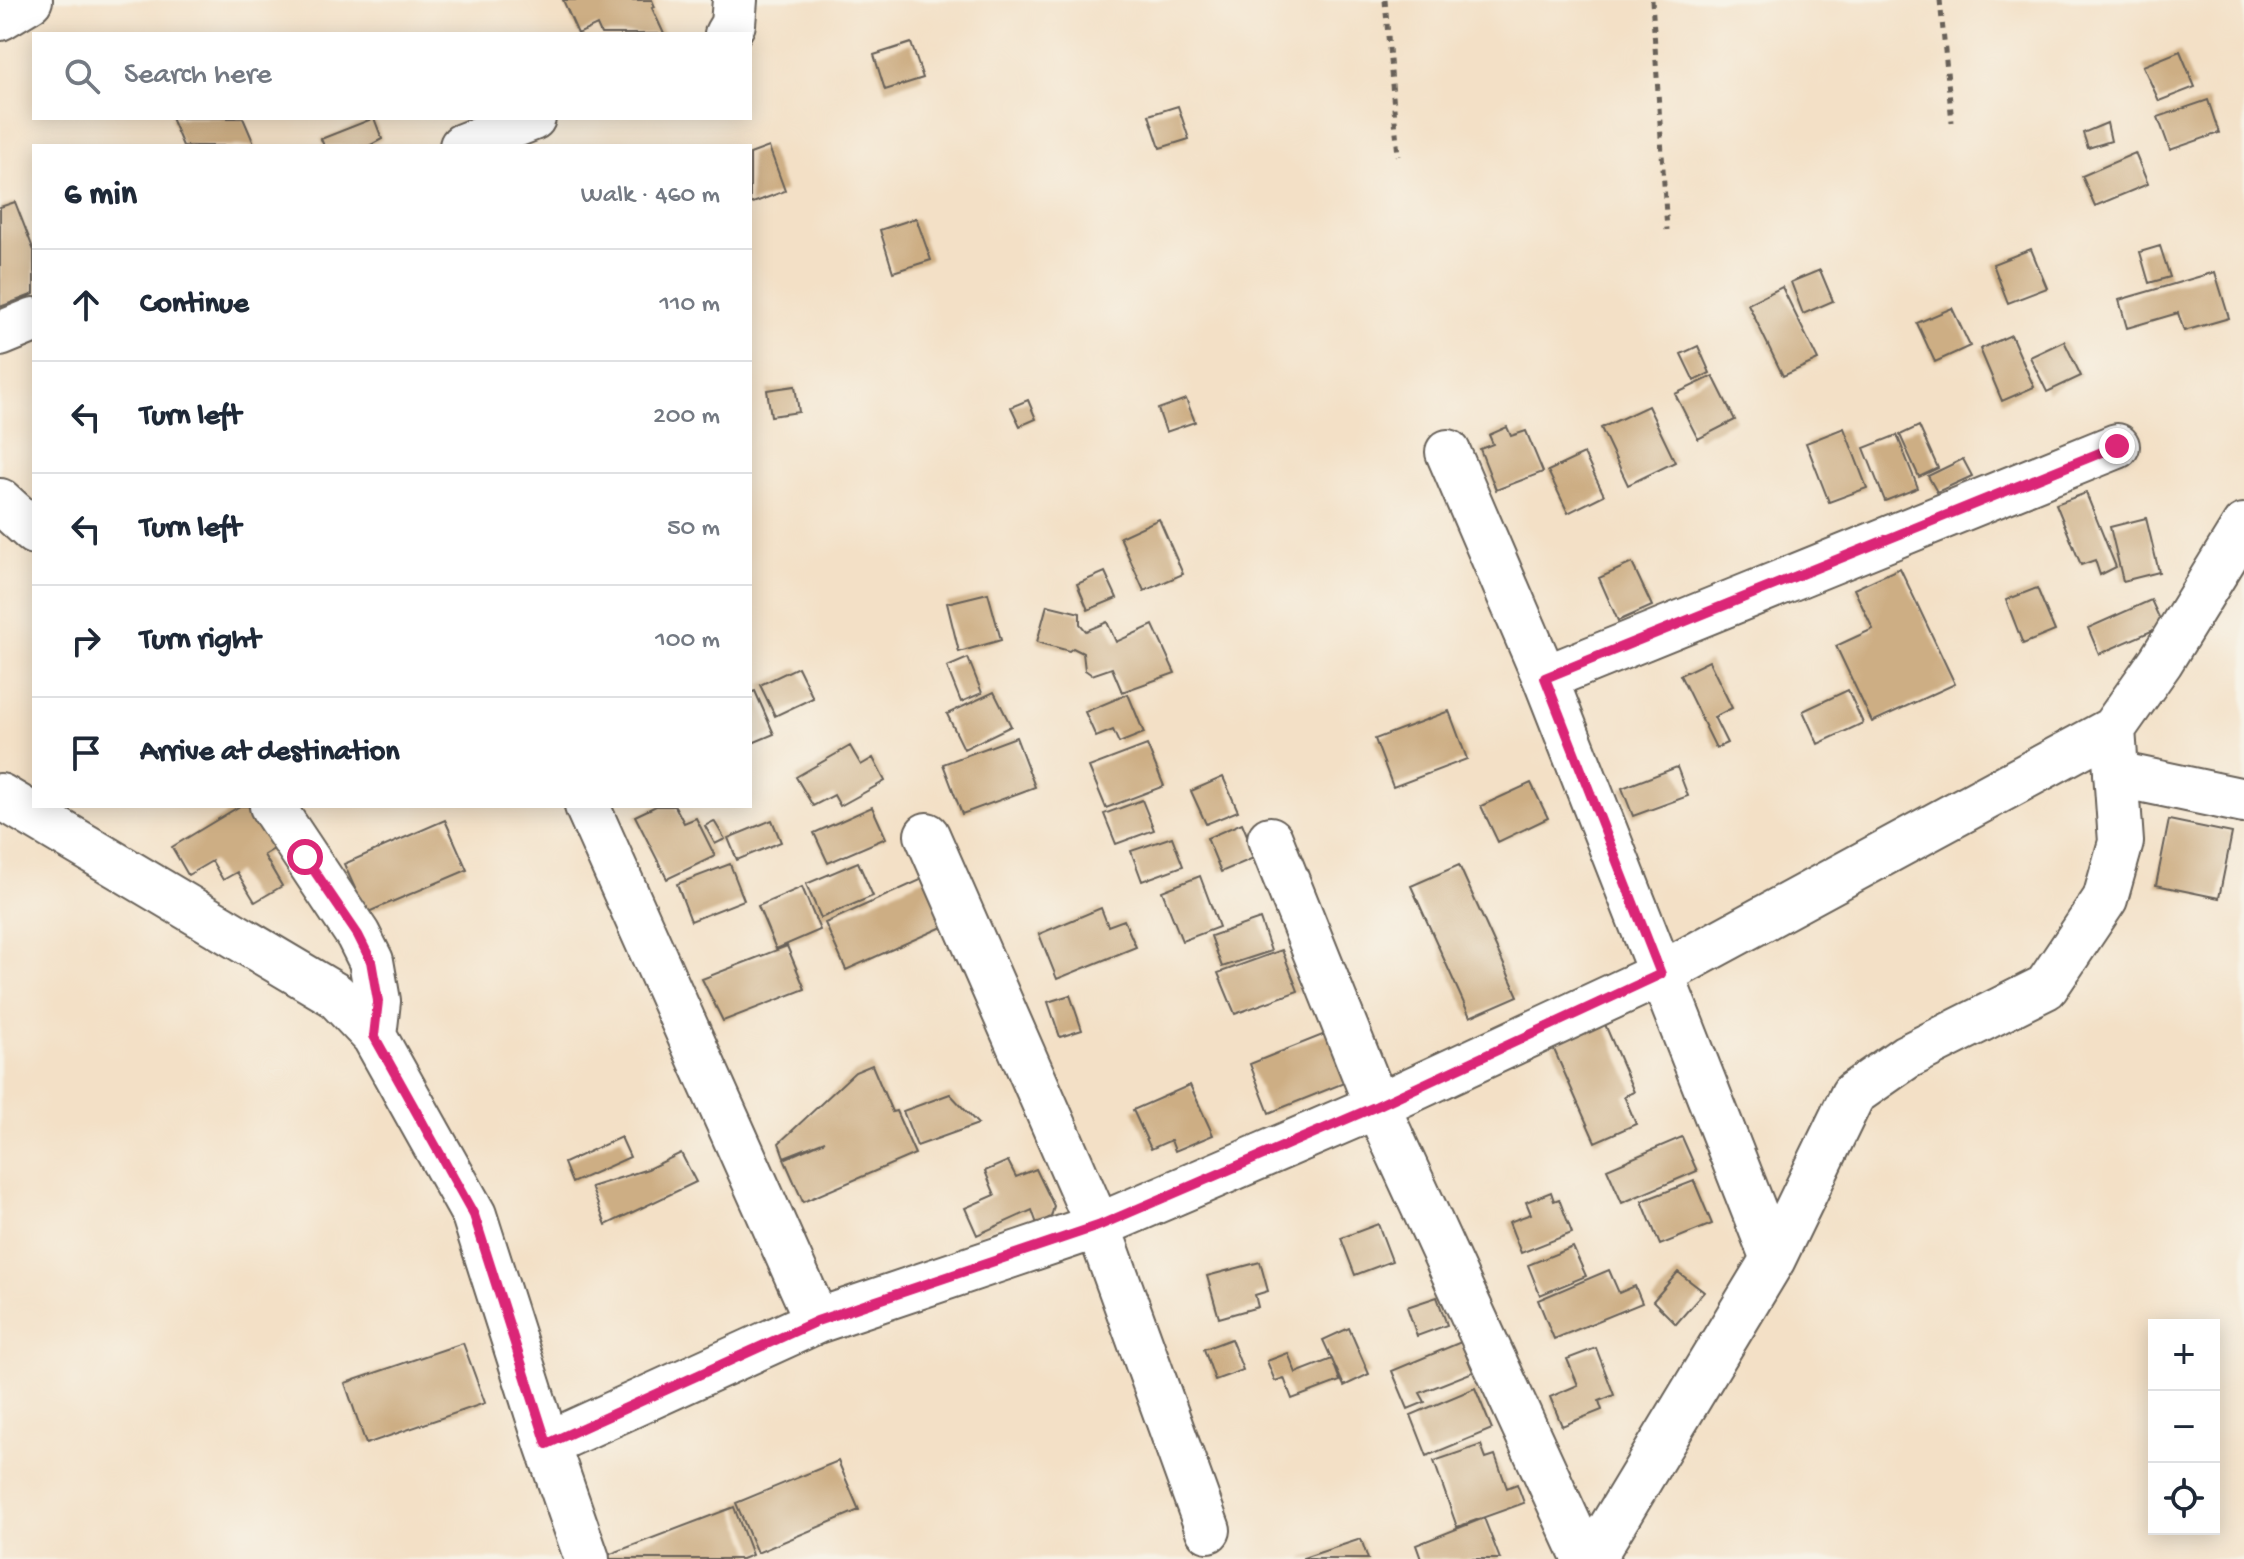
<!DOCTYPE html>
<meta charset="utf-8">
<style>
:root{--surface:#fff;--page:#f6f6f7;--text:#1f2937;--muted:#747a83;--line:#e0e1e3}
body{margin:0;font-family:"Gochi Hand",sans-serif;background:var(--page);color:var(--text)}
.controls{position:absolute;right:24px;bottom:24px;display:grid;overflow:hidden;border-radius:0px;box-shadow:0 4px 20px #0003}
.controls button{width:72px;height:72px;display:grid;place-items:center;padding:0;border:0;border-bottom:2px solid var(--line);background:var(--surface);color:var(--text);font:40px sans-serif}
.stop{position:absolute;width:24px;height:24px;margin:-18px;border:6px solid #db2777;border-radius:50%;background:#fff}
.stop.end{background:#db2777;border-color:#fff;box-shadow:0 2px 8px #0008}
.list{margin:0;padding:0;list-style:none}
h2{display:flex;justify-content:space-between;align-items:center;height:104px;margin:0;padding:0 32px;font-size:34px}
h2 small{font-size:26px;font-weight:400;color:var(--muted)}
.list li{display:grid;grid-template-columns:52px 1fr auto;gap:24px;align-items:center;box-sizing:border-box;height:112px;padding:0 32px;border-top:2px solid var(--line)}
.list b{display:block;font-size:30px;white-space:nowrap}
.list em{font-size:26px;font-style:normal;color:var(--muted)}
.icon{flex:none;width:44px;height:44px;fill:none;stroke:currentColor;stroke-width:2;stroke-linecap:round;stroke-linejoin:round}
.map{position:relative;flex:none;width:2244px;height:1559px;overflow:hidden}
.search{position:absolute;background:var(--surface);box-shadow:0 4px 20px #0003;left:32px;top:32px;width:720px;height:88px;display:flex;align-items:center;gap:20px;box-sizing:border-box;padding:0 28px;border-radius:0px;color:var(--muted);font-size:30px}
.panel{position:absolute;background:var(--surface);box-shadow:0 4px 20px #0003;left:32px;top:144px;width:720px;height:664px;border-radius:0px}
.map>svg:first-child{display:block}
</style>
<div class="map">
<svg width="2244" height="1559" viewBox="0 0 2244 1559">
<rect width="100%" height="100%" fill="#f7f3e8"/>
<filter id="ink" filterUnits="userSpaceOnUse"><feTurbulence type="fractalNoise" baseFrequency=".0125" numOctaves="2"/><feDisplacementMap in="SourceGraphic" scale="16" xChannelSelector="R" yChannelSelector="G"/><feConvolveMatrix kernelMatrix="1 2 1 2 8 2 1 2 1" color-interpolation-filters="sRGB"/></filter>
<filter id="wash" filterUnits="userSpaceOnUse"><feTurbulence type="fractalNoise" baseFrequency=".006" numOctaves="4" result="noise"/><feDisplacementMap in="SourceGraphic" scale="32" xChannelSelector="R" yChannelSelector="G"/><feGaussianBlur stdDeviation="1.8" result="paint"/><feColorMatrix in="noise" values="0 0 0 0 0 0 0 0 0 0 0 0 0 0 0 0 0 1.4 0 .05"/><feComposite in="paint" operator="in"/></filter>
<g filter="url(#wash)">
<rect width="100%" height="100%" fill="#f3e0c6"/>
<g id="blocks">
<!-- building -->
<path fill="#cdae84" d="M563 0H652L655 7 652 8 664 34H601L597 25 578 34Z
M911 43 923 78 885 90 874 55Z
M2180 51 2195 87 2159 101 2143 66Z
M2208 100 2219 133 2170 150 2158 117Z
M1178 106 1189 139 1160 148 1149 115Z
M171 118H243L255 146H183Z
M374 118 382 139 369 146H324L321 139Z
M2107 123 2111 141 2088 148 2083 133Z
M769 147 785 191 750 204V154Z
M2135 153 2148 184 2095 206 2082 176Z
M15 202 34 251V294L0 307V207Z
M916 218 931 260 893 272 880 230Z
M2160 246 2170 277 2149 283 2140 252Z
M2031 249 2047 288 2008 303 1993 264Z
M1820 270 1833 301 1803 314 1791 282Z
M2215 272 2229 318 2184 331 2178 313 2127 328 2119 300Z
M1782 287 1818 360 1783 376 1748 304Z
M1952 308 1970 346 1935 362 1917 323Z
M2011 335 2034 387 2002 401 1980 349Z
M2064 341 2081 376 2047 392 2030 357Z
M1698 346 1710 373 1694 381 1681 354Z
M1713 376 1735 420 1698 439 1675 394Z
M795 386 799 412 771 416 767 390Z
M1186 399 1195 422 1166 432 1158 409Z
M1028 400 1036 419 1020 426 1011 407Z
M1648 406 1675 462 1628 485 1601 428Z
M1919 426 1938 468 1919 477 1900 435Z
M1507 427 1511 436 1526 431 1543 472 1496 490 1480 449 1493 444 1489 435Z
M1844 428 1867 488 1829 502 1806 443Z
M1897 435 1918 488 1885 501 1864 448Z
M1584 454 1604 495 1568 513 1548 471Z
M1963 459 1972 476 1937 492 1928 476Z
M2086 493 2116 567 2100 575 2095 560 2081 565 2056 504Z
M2146 518 2159 572 2123 581 2110 527Z
M1159 519 1183 574 1144 591 1120 537Z
M1632 563 1652 606 1618 621 1599 578Z
M1900 568 1955 684 1872 722 1836 646 1873 629 1854 589Z
M1105 572 1117 598 1088 610 1077 584Z
M2037 588 2055 631 2023 644 2006 600Z
M988 593 1001 640 959 652 947 603Z
M2151 600 2163 626 2099 654 2088 628Z
M1047 605 1080 613V624L1086 631 1107 622 1116 642 1153 625 1175 673 1122 692 1112 668 1092 675 1085 670 1083 653 1073 648 1069 651 1037 642Z
M968 658 982 693 961 702 947 667Z
M1709 661 1732 708 1714 717 1727 743 1716 748 1680 675Z
M798 667 813 698 775 716 760 685Z
M1848 690 1863 723 1818 744 1803 711Z
M755 691 774 734 750 744V693Z
M994 692 1011 726 964 749 947 714Z
M1128 694 1144 733 1119 743 1113 730 1096 737 1085 712Z
M1449 711 1467 759 1393 787 1375 739Z
M1016 737 1035 787 962 814 943 764Z
M1147 745 1164 786 1106 808 1089 767Z
M850 746 861 765 873 758 885 781 840 806 834 795 813 806 796 777Z
M1677 767 1688 796 1633 816 1622 788Z
M1223 777 1238 811 1206 824 1191 791Z
M1531 783 1548 818 1498 842 1481 806Z
M1142 800 1154 830 1116 844 1104 814Z
M240 806H248L274 849 264 855 282 886 255 902 237 872 223 880 212 861 188 875 172 847Z
M656 806H675L684 823 696 818 715 856 667 879 635 816Z
M872 807 886 838 828 863 814 833Z
M445 820 467 870 366 913 344 864Z
M772 820 781 842 737 860 728 838Z
M2169 820 2232 833 2219 898 2156 885Z
M714 821 725 839 715 844 705 826Z
M1242 823 1256 857 1221 872 1207 838Z
M1172 837 1183 866 1142 881 1131 851Z
M858 862 873 896 821 918 806 884Z
M730 864 744 900 691 921 677 884Z
M1459 865 1518 996 1470 1017 1411 886Z
M1200 876 1219 927 1182 941 1162 891Z
M927 877 949 924 846 970 825 923Z
M802 887 820 930 776 949 758 906Z
M1101 908 1108 926 1124 920 1136 947 1057 979 1039 934Z
M1260 919 1271 951 1222 967 1211 936Z
M787 946 805 989 723 1021 702 979Z
M1282 950 1298 991 1235 1014 1218 973Z
M1070 995 1082 1030 1060 1037 1048 1002Z
M1604 1022 1634 1092 1624 1096 1636 1124 1595 1142 1552 1045Z
M1330 1032 1349 1081 1269 1113 1250 1064Z
M872 1065 892 1112 896 1111 915 1154 803 1202 784 1159 825 1141 784 1157 779 1143 855 1072Z
M1190 1085 1213 1135 1175 1151 1171 1140 1151 1149 1133 1110Z
M950 1094 978 1124 917 1146 903 1111Z
M621 1137 630 1157 572 1183 564 1163Z
M1682 1137 1697 1171 1622 1203 1607 1169Z
M681 1153 696 1182 606 1225 591 1187 648 1169Z
M1008 1161 1016 1177 1036 1169 1054 1206 1051 1217 1037 1224 1032 1210 977 1235 965 1208 995 1195 985 1171Z
M1694 1181 1712 1224 1660 1245 1642 1201Z
M1551 1192 1554 1201 1559 1199 1572 1233 1521 1253 1509 1222 1531 1214 1526 1202Z
M1378 1224 1392 1261 1355 1275 1341 1238Z
M1573 1247 1586 1276 1540 1295 1528 1265Z
M1260 1262 1268 1291 1255 1295 1258 1307 1219 1318 1207 1276Z
M1609 1270 1619 1293 1635 1286 1642 1303 1554 1339 1538 1300Z
M1678 1272 1704 1292 1676 1324 1653 1301Z
M1437 1297 1447 1325 1417 1336 1407 1307Z
M1349 1328 1369 1374 1344 1386 1323 1340Z
M1231 1339 1243 1370 1215 1380 1204 1349Z
M1461 1342 1473 1372 1420 1393 1425 1402 1408 1409 1392 1371Z
M463 1343 485 1403 366 1444 345 1383Z
M1596 1348 1614 1395 1599 1401 1602 1410 1562 1426 1550 1397 1578 1385 1567 1359Z
M1288 1353 1296 1373 1332 1359 1340 1381 1292 1399 1284 1378 1275 1381 1267 1361Z
M1475 1388 1492 1429 1427 1456 1411 1415Z
M1481 1445 1486 1458 1495 1455 1507 1488 1517 1484 1524 1503 1457 1527 1434 1461Z
M838 1461 859 1510 757 1553 736 1503Z
M734 1507 752 1555 742 1559H606L605 1556Z
M1484 1518 1500 1559H1421L1416 1545Z
M1361 1539 1368 1559H1303V1558Z"/>
</g>
</g>
<g filter="url(#ink)">
<use href="#blocks" fill-opacity="0" stroke="#676158" stroke-width="2"/>
<g fill="none" stroke-linecap="round" stroke-linejoin="round">
<!-- minor casing -->
<g stroke="#676158" stroke-width="48">
<path id="minor" d="M0 18 30 0
M727 34 733 24 735 0
M462 146 533 118
M0 334 34 320
M1448 452 1545 678 1773 1259
M0 501 34 532
M1545 678 2117 446
M2116 774 2244 801
M0 796 335 995 374 1036 474 1215 547 1444 587 1559
M272 806 358 935 371 961 378 1001 374 1036
M587 806 817 1321
M927 835 1098 1226 1208 1530
M1270 839 1377 1106 1585 1559
M547 1444 817 1321 1098 1226 1377 1106 1661 974 2113 729 2161 661 2244 526
M1592 1559 1773 1259 1853 1094 1906 1057 2046 987 2105 899 2121 842 2113 729"/>
</g>
<!-- path -->
<path stroke="#676158" stroke-width="5" stroke-dasharray="6 6" stroke-linecap="butt" d="M1385 0 1398 156
M1652 0 1667 230
M1940 0 1952 122"/>
<!-- minor -->
<use href="#minor" stroke="#fff" stroke-width="44"/>
</g>
</g>
<g fill="none" stroke-linecap="round" stroke-linejoin="round" filter="url(#ink)">
<!-- route -->
<path stroke="#db2777" stroke-width="10" d="M305 857 358 935 371 961 378 1001 374 1036 474 1215 547 1444 817 1321 1098 1226 1377 1106 1661 974 1545 678 2117 446"/>
</g>
</svg>
<div class="controls">
<button>+</button>
<button>−</button>
<button><svg class="icon" aria-label="locate" viewBox="0 0 24 24"><circle cx="12" cy="12" r="6"/><path d="M12 2v4M12 18v4M2 12h4M18 12h4"/></svg></button>
</div>
<div class="stop" style="left:305px;top:857px"></div>
<div class="stop end" style="left:2117px;top:446px"></div>
<div class="search"><svg class="icon" aria-label="search" viewBox="0 0 24 24"><circle cx="10" cy="10" r="6"/><path d="M15 15l6 6"/></svg>Search here</div>
<section class="panel">
<h2>6 min<small>Walk · 460 m</small></h2>
<ul class="list">
<li><svg class="icon" aria-label="ahead" viewBox="0 0 24 24"><path d="M12 20V5M6 11l6-6 6 6"/></svg><div><b>Continue</b></div><em>110 m</em></li>
<li><svg class="icon" aria-label="left" viewBox="0 0 24 24"><path d="M17 20v-9H6M10 6l-5 5 5 5"/></svg><div><b>Turn left</b></div><em>200 m</em></li>
<li><svg class="icon" aria-label="left" viewBox="0 0 24 24"><path d="M17 20v-9H6M10 6l-5 5 5 5"/></svg><div><b>Turn left</b></div><em>50 m</em></li>
<li><svg class="icon" aria-label="right" viewBox="0 0 24 24"><path d="M7 20v-9h11M14 6l5 5-5 5"/></svg><div><b>Turn right</b></div><em>100 m</em></li>
<li><svg class="icon" aria-label="arrive" viewBox="0 0 24 24"><path d="M6 21V4h12l-3 4 3 4H6"/></svg><div><b>Arrive at destination</b></div></li>
</ul>
</section>
</div>
